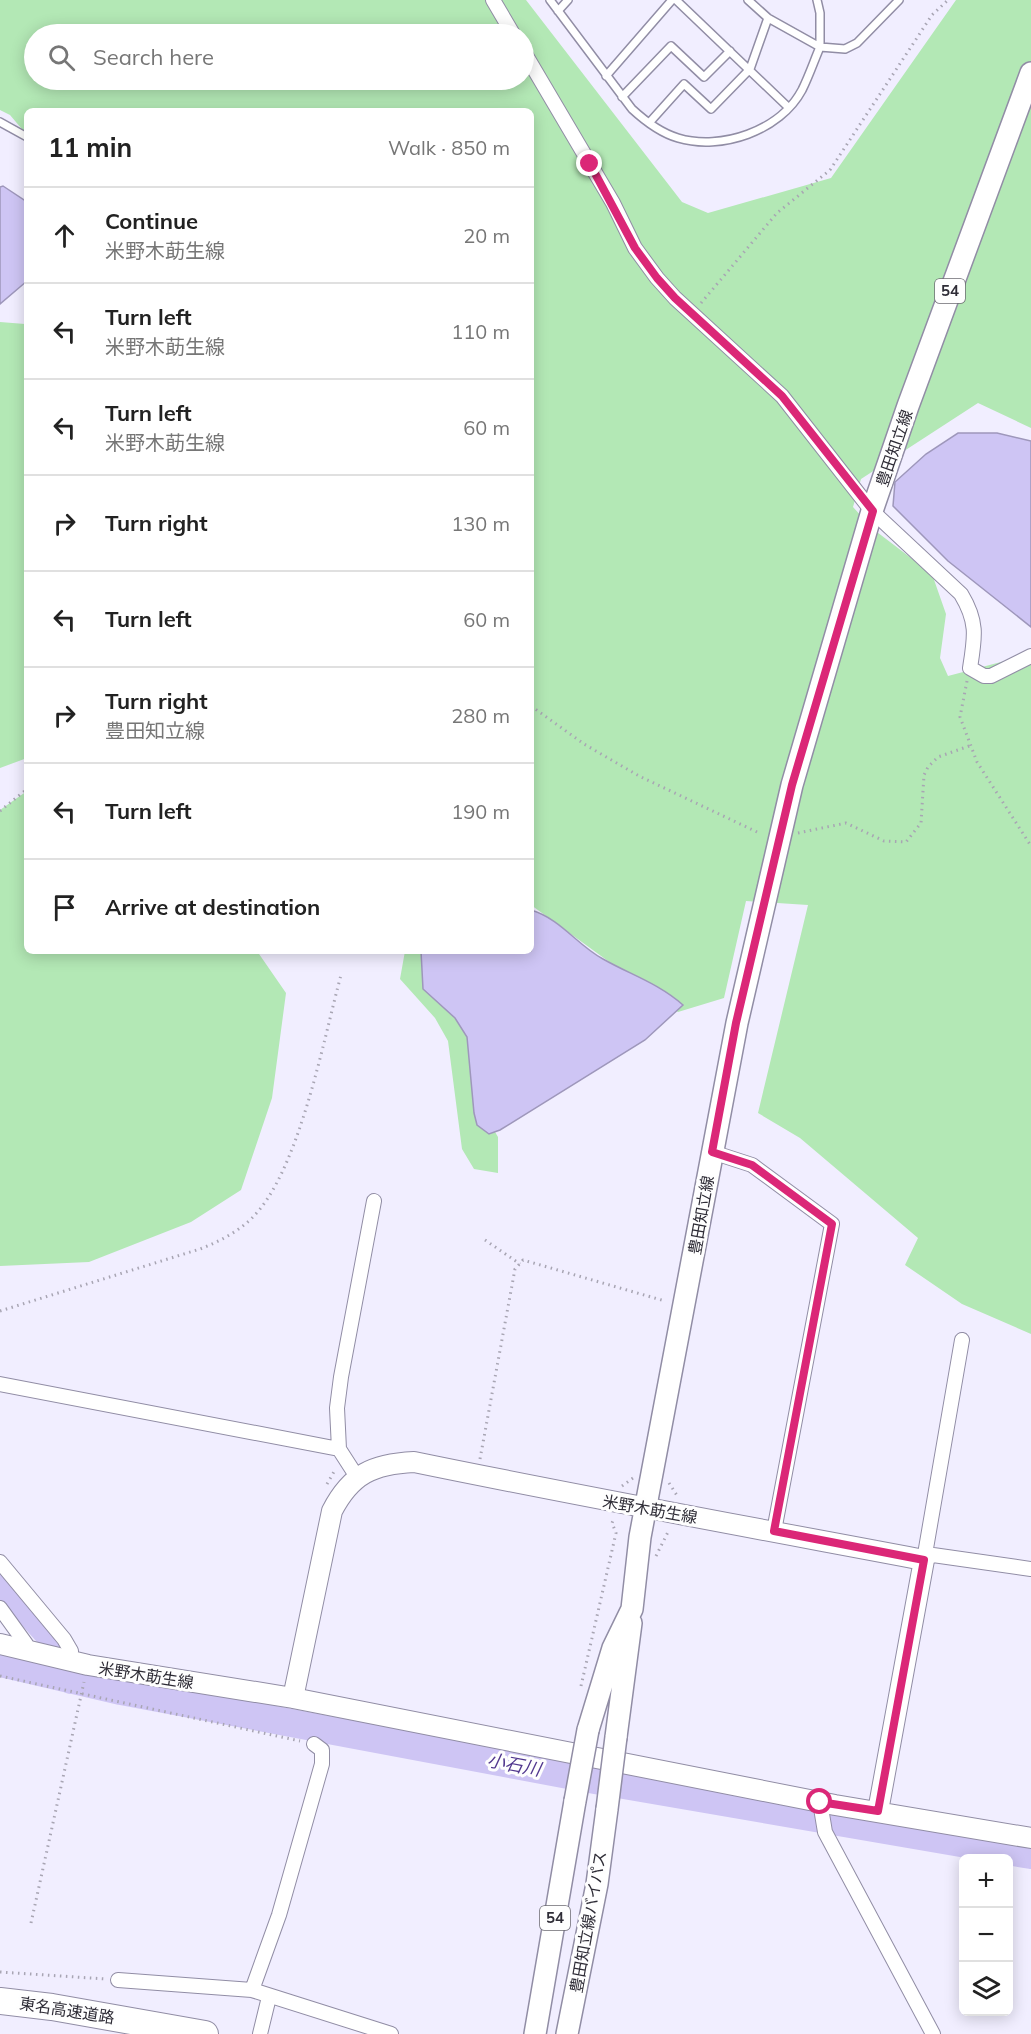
<!DOCTYPE html>
<meta charset="utf-8">
<style>
:root{--surface:#fff;--page:#f2f2f2;--text:#222;--muted:#767676;--line:#e0e0e0}
body{margin:0;font-family:Mulish,"Noto Sans JP",sans-serif;background:var(--page);color:var(--text)}
.controls{position:absolute;right:18px;bottom:18px;display:grid;overflow:hidden;border-radius:9px;box-shadow:0 3px 15px #0003}
.controls button{width:54px;height:54px;display:grid;place-items:center;padding:0;border:0;border-bottom:2px solid var(--line);background:var(--surface);color:var(--text);font:30px sans-serif}
.stop{position:absolute;width:18px;height:18px;margin:-14px;border:4px solid #db2777;border-radius:50%;background:#fff}
.stop.end{background:#db2777;border-color:#fff;box-shadow:0 2px 6px #0008}
.list{margin:0;padding:0;list-style:none}
h2{display:flex;justify-content:space-between;align-items:center;height:78px;margin:0;padding:0 24px;font-size:26px}
h2 small{font-size:20px;font-weight:400;color:var(--muted)}
.list li{display:grid;grid-template-columns:39px 1fr auto;gap:18px;align-items:center;box-sizing:border-box;height:96px;padding:0 24px;border-top:2px solid var(--line)}
.list b{display:block;font-size:22px;white-space:nowrap}
.list p{margin:0;font-size:20px;white-space:nowrap;color:var(--muted)}
.list em{font-size:20px;font-style:normal;color:var(--muted)}
.icon{flex:none;width:33px;height:33px;fill:none;stroke:currentColor;stroke-width:2;stroke-linecap:round;stroke-linejoin:round}
.map{position:relative;flex:none;width:1031px;height:2034px;overflow:hidden}
.search{position:absolute;background:var(--surface);box-shadow:0 3px 15px #0003;left:24px;top:24px;width:510px;height:66px;display:flex;align-items:center;gap:15px;box-sizing:border-box;padding:0 21px;border-radius:33px;color:var(--muted);font-size:22px}
.panel{position:absolute;background:var(--surface);box-shadow:0 3px 15px #0003;left:24px;top:108px;width:510px;height:846px;border-radius:9px}
.map>svg:first-child{display:block}
</style>
<div class="map">
<svg width="1031" height="2034" viewBox="0 0 1031 2034">
<rect width="100%" height="100%" fill="#f1eeff"/>
<!-- green -->
<path fill="#b3e8b5" fill-rule="evenodd" d="M0 0H526L682 202 708 213 831 178 956 0H1031V428L978 403 861 479 853 507 873 529 932 574 946 614 940 658 948 676 1020 657 1031 661V1334L962 1304 905 1265 918 1238 800 1138 758 1113 808 905 746 901 724 998 678 1012 531 905V111H27V135L10 115 0 110ZM34 34H524V80H34Z
M0 322 25 324 27 329V758L0 768Z
M27 791V951H257L286 993 272 1098 241 1190 191 1222 89 1262 0 1266V810Z
M405 951H434L488 1076 485 1115 498 1137V1173L474 1169 462 1149 448 1041 435 1018 400 979Z"/>
<!-- water -->
<path fill="#cec5f4" stroke="#9e97bb" stroke-width="1.5" d="M3 186 27 202V281L0 304V187Z
M958 433H997L1031 441V627L948 561 893 506 895 482 926 454Z
M531 910C561 919 577 945 603 959 631 975 658 983 683 1005L645 1040 500 1130 489 1134 477 1125 474 1113 467 1037 455 1018 423 989 421 951H531Z"/>
<g fill="none" stroke-linecap="round" stroke-linejoin="round">
<!-- river -->
<path stroke="#cec5f4" stroke-width="28" d="M0 1580 53 1639 71 1680
M0 1663 121 1691 595 1780 1031 1855"/>
<!-- lane casing -->
<g stroke="#918da5" stroke-width="10">
<path id="lane" d="M550 0 632 109C645 121 661 133 678 138 721 151 780 131 802 90 809 76 814 61 820 47L768 18 748 0
M676 0 788 107
M817 0 820 13V47L845 49 857 43 899 0
M558 11 568 0
M606 76 672 0
M622 97 671 46 704 77 730 51
M0 122 27 137
M649 123 684 84 711 109 750 69 768 18"/>
</g>
<!-- street casing -->
<g stroke="#918da5" stroke-width="16">
<path id="street" d="M493 0 513 34
M524 52 613 203 635 248 657 278 675 298 782 396 872 511 961 594C978 622 975 637 970 668L984 676H991L1031 656
M712 1152 752 1165 832 1224 774 1531
M0 1384 339 1449 357 1477
M339 1449 337 1408 341 1377 374 1201
M924 1560 962 1340
M924 1560 933 1555 1031 1569
M0 1562 64 1639 71 1651 69 1661
M0 1608 26 1644 25 1650
M820 1802 825 1832 933 2034
M118 1980 252 1990 391 2034
M252 1990 279 1915 322 1764V1750L314 1744
M260 2034 269 1997"/>
</g>
<!-- secondary casing -->
<g stroke="#918da5" stroke-width="22">
<path id="secondary" d="M0 1644 88 1665 293 1698 835 1805 1031 1838
M293 1698 332 1511C351 1474 373 1464 414 1462 584 1497 754 1528 924 1560L878 1811"/>
</g>
<!-- primary casing -->
<g stroke="#918da5" stroke-width="24">
<path id="primary" d="M588 1730 613 1648 632 1609 640 1537 737 1023 792 785 872 511 908 406 1031 73
M616 1737 631 1623
M535 2034 575 1801
M567 2034 597 1884 607 1809"/>
</g>
<!-- highway casing -->
<g stroke="#918da5" stroke-width="28">
<path id="highway" d="M0 2001 52 2007 205 2034"/>
</g>
<!-- path -->
<path stroke="#a8a5b3" stroke-width="3" stroke-dasharray="1.5 4.5" stroke-linecap="butt" d="M701 303 777 213 830 170 932 15 948 0
M967 681 960 717 977 762 1031 846
M531 706 584 744 639 776 757 832
M0 811 27 789
M798 833 846 823 884 841 906 842 921 823 924 775 928 767 938 757 972 745
M485 1240 520 1264
M0 1311 200 1249C218 1242 236 1233 251 1219 299 1173 323 1041 341 975
M480 1459 515 1269 523 1260 665 1301
M669 1483 678 1497
M327 1484 335 1470
M622 1486 633 1478
M656 1556 669 1530
M0 1676 300 1741
M581 1686 616 1533 612 1523 614 1518
M31 1923 84 1682
M0 1972 106 1979"/>
<!-- lane -->
<use href="#lane" stroke="#fff" stroke-width="7"/>
<!-- street -->
<use href="#street" stroke="#fff" stroke-width="14"/>
<!-- secondary -->
<use href="#secondary" stroke="#fff" stroke-width="20"/>
<!-- primary -->
<use href="#primary" stroke="#fff" stroke-width="21"/>
<!-- highway -->
<use href="#highway" stroke="#fff" stroke-width="26"/>
<!-- primary-bridge casing -->
<g stroke="#918da5" stroke-width="24" stroke-linecap="butt">
<path id="primary-bridge" d="M575 1801 588 1730
M607 1809 616 1737"/>
</g>
<!-- primary-bridge -->
<use href="#primary-bridge" stroke="#fff" stroke-width="21"/>
</g>
<g fill="none" stroke-linecap="round" stroke-linejoin="round">
<!-- route -->
<path stroke="#db2777" stroke-width="8" d="M590 164 635 248 657 278 675 298 782 396 873 511 792 785 736 1023 712 1152 752 1165 832 1224 774 1531 924 1560 878 1811 820 1802"/>
</g>
<g text-anchor="middle" stroke-width="6" stroke-linejoin="round" paint-order="stroke">
<!-- shield labels -->
<g fill="#fefefe" stroke="#6c6b72" stroke-width="1.5">
<rect x="935" y="279" width="30" height="24" rx="4.5"/>
<rect x="540" y="1906" width="30" height="24" rx="4.5"/>
</g>
<g font-size="15" font-weight="bold" fill="#2e2c36">
<text x="950" y="296">54</text>
<text x="555" y="1923">54</text>
</g>
<!-- street labels -->
<g font-size="16" fill="#2e2c36" stroke="#fefefe">
<text transform="translate(894 448) rotate(-71)" y="6">豊田知立線</text>
<text transform="translate(701 1215) rotate(-80)" y="6">豊田知立線</text>
<text transform="translate(650 1509) rotate(10)" y="6">米野木莇生線</text>
<text transform="translate(146 1675) rotate(9)" y="6">米野木莇生線</text>
<text transform="translate(588 1922) rotate(-80)" y="6">豊田知立線バイパス</text>
<text transform="translate(67 2010) rotate(9)" y="6">東名高速道路</text>
</g>
<!-- water labels -->
<g font-size="18" font-style="italic" fill="#51378e" stroke="#fefefe">
<text transform="translate(514 1765) rotate(11)" y="6">小石川</text>
</g>
</g>
</svg>
<div class="controls">
<button>+</button>
<button>−</button>
<button><svg class="icon" aria-label="layers" viewBox="0 0 24 24"><path d="M12 4l9 5-9 5-9-5zM3 14l9 5 9-5"/></svg></button>
</div>
<div class="stop" style="left:820px;top:1802px"></div>
<div class="stop end" style="left:590px;top:164px"></div>
<div class="search"><svg class="icon" aria-label="search" viewBox="0 0 24 24"><circle cx="10" cy="10" r="6"/><path d="M15 15l6 6"/></svg>Search here</div>
<section class="panel">
<h2>11 min<small>Walk · 850 m</small></h2>
<ul class="list">
<li><svg class="icon" aria-label="ahead" viewBox="0 0 24 24"><path d="M12 20V5M6 11l6-6 6 6"/></svg><div><b>Continue</b><p>米野木莇生線</p></div><em>20 m</em></li>
<li><svg class="icon" aria-label="left" viewBox="0 0 24 24"><path d="M17 20v-9H6M10 6l-5 5 5 5"/></svg><div><b>Turn left</b><p>米野木莇生線</p></div><em>110 m</em></li>
<li><svg class="icon" aria-label="left" viewBox="0 0 24 24"><path d="M17 20v-9H6M10 6l-5 5 5 5"/></svg><div><b>Turn left</b><p>米野木莇生線</p></div><em>60 m</em></li>
<li><svg class="icon" aria-label="right" viewBox="0 0 24 24"><path d="M7 20v-9h11M14 6l5 5-5 5"/></svg><div><b>Turn right</b></div><em>130 m</em></li>
<li><svg class="icon" aria-label="left" viewBox="0 0 24 24"><path d="M17 20v-9H6M10 6l-5 5 5 5"/></svg><div><b>Turn left</b></div><em>60 m</em></li>
<li><svg class="icon" aria-label="right" viewBox="0 0 24 24"><path d="M7 20v-9h11M14 6l5 5-5 5"/></svg><div><b>Turn right</b><p>豊田知立線</p></div><em>280 m</em></li>
<li><svg class="icon" aria-label="left" viewBox="0 0 24 24"><path d="M17 20v-9H6M10 6l-5 5 5 5"/></svg><div><b>Turn left</b></div><em>190 m</em></li>
<li><svg class="icon" aria-label="arrive" viewBox="0 0 24 24"><path d="M6 21V4h12l-3 4 3 4H6"/></svg><div><b>Arrive at destination</b></div></li>
</ul>
</section>
</div>
